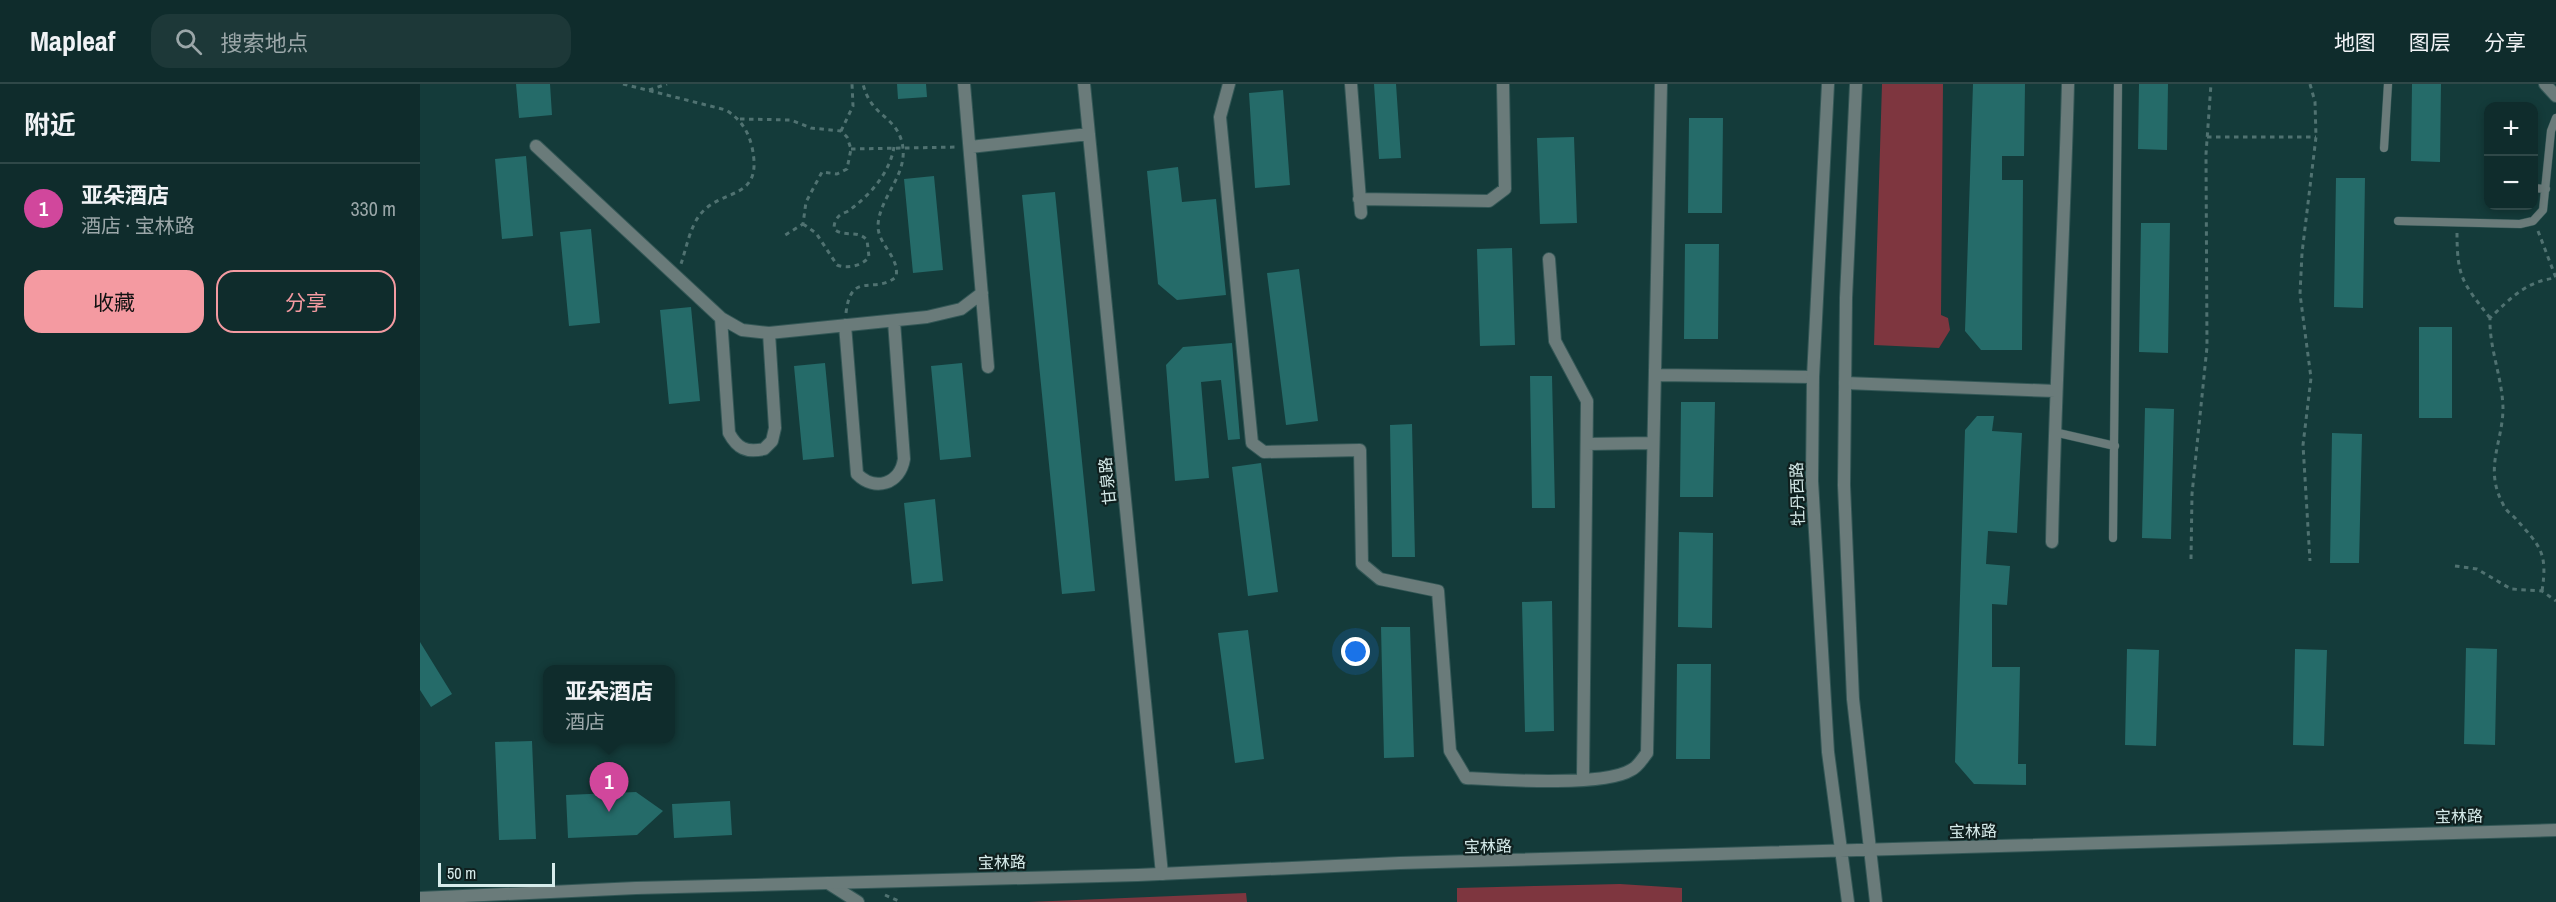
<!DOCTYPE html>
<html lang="zh">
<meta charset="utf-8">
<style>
:root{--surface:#0f2c2c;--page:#1d3838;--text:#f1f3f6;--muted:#9ba7a9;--line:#2f4848;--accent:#f49aa1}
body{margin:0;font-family:"Archivo Narrow","Noto Sans SC",sans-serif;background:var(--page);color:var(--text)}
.controls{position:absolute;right:18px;top:18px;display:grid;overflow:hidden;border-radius:12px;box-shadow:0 3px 9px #0003}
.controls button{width:54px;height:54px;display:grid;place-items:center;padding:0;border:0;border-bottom:2px solid var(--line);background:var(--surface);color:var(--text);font:30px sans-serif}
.scale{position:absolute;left:18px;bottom:15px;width:117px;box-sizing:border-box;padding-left:6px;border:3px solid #d7eceb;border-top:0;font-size:16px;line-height:21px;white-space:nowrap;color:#d7eceb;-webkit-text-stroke:4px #0f1f1e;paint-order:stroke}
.you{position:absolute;left:936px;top:568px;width:21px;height:21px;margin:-15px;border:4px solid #fff;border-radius:50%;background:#1a73e8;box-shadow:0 0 0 9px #1a73e833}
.badge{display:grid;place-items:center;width:39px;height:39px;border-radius:50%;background:var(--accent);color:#fff;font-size:20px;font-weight:700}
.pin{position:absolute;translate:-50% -50px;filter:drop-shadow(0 2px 3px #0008)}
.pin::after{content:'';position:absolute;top:32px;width:21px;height:18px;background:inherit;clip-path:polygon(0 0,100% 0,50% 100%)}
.popup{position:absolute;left:123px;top:581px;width:132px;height:78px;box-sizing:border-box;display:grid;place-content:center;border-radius:12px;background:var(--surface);filter:drop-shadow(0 2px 4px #0005);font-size:20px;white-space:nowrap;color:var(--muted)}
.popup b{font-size:22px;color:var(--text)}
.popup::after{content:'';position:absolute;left:50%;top:100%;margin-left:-12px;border:12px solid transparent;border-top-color:var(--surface)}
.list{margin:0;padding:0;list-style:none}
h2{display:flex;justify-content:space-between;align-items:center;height:78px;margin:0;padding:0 24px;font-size:26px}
h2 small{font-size:20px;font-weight:400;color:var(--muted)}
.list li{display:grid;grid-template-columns:39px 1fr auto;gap:18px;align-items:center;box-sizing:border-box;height:90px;padding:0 24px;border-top:2px solid var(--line)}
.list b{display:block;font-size:22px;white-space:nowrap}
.list p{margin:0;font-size:20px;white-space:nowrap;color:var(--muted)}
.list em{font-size:20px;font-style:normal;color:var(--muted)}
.actions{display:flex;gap:12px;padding:18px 24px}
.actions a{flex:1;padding:14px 0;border:2px solid var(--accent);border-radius:18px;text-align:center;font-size:21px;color:var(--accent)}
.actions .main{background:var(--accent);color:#111}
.icon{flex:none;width:33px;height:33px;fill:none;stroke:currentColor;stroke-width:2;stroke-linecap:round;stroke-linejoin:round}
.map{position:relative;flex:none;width:2136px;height:818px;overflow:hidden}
header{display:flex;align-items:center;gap:36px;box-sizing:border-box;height:84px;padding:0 30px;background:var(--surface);border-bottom:2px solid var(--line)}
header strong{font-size:28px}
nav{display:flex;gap:33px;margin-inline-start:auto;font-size:21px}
.search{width:420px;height:54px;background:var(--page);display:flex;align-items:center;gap:15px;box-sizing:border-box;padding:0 21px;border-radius:18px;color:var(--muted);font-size:22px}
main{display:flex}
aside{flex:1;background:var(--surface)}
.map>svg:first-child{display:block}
</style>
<header>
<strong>Mapleaf</strong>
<div class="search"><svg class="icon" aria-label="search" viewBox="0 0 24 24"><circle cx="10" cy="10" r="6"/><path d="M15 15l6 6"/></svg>搜索地点</div>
<nav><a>地图</a><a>图层</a><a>分享</a></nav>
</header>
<main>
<aside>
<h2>附近<small></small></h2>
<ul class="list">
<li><span class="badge" style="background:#d1479c">1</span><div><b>亚朵酒店</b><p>酒店 · 宝林路</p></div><em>330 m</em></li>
</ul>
<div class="actions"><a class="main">收藏</a><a>分享</a></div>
</aside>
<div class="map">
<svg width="2136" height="818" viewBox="0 0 2136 818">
<rect width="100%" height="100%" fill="#143b3a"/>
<!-- green -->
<path fill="#7e363f" d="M1462 0H1523L1521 231 1528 234 1530 246 1519 264 1454 261Z
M1200 800 1262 804V818H1037V804Z
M826 809 827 818H608Z"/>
<!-- building -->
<path fill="#256b69" d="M96 0H130L132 31 99 34Z
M477 0H506L507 13 478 15Z
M954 0H976L981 74 959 75Z
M1553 0H1605L1604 72H1582V96H1603L1602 266H1561L1545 247Z
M1719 0H1748L1747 66 1718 65Z
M1992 0H2021L2020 78 1991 77Z
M863 6 870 101 835 104 829 9Z
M1269 34H1303L1302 129H1268Z
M1154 53 1157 139 1120 140 1117 54Z
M106 72 113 152 82 155 75 75Z
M758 83 762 118 796 115 806 211 757 216 738 200 727 87Z
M514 92 523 186 493 189 484 95Z
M1916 94H1945L1943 224 1914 223Z
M635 108 675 507 642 510 602 111Z
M1721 139H1750L1748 269 1719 268Z
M171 145 180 239 149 242 140 148Z
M1265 160H1299L1298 255H1264Z
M1092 164 1095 261 1060 262 1057 165Z
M879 185 898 337 866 341 847 189Z
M271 223 280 317 249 320 240 226Z
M1999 243H2032V334H1999Z
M812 259 820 355 808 356 801 296 781 298 789 394 755 397 746 281 763 263Z
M405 279 414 373 383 376 374 282Z
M542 279 551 373 520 376 511 282Z
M1110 292H1132L1135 424H1112Z
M1261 318H1295L1293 413H1260Z
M1725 324 1754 325 1751 455 1722 454Z
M1557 332H1574L1572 347 1602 349 1597 449 1568 447 1566 480 1590 482 1587 521 1572 520V583H1600L1598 680H1606V701L1554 700 1535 678 1545 346Z
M992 340 995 473H972L970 341Z
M1912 349 1942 350 1939 479H1910Z
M841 379 858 508 828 512 812 383Z
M515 415 523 497 492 500 484 419Z
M1259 448 1293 449 1292 544 1258 543Z
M1132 517 1134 647 1105 648 1102 518Z
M961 543H990L994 673 964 674Z
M828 546 844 675 815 679 798 549Z
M0 558 32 610 11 623 0 606Z
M2046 564 2077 565 2075 661 2044 660Z
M1707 565 1739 566 1736 662 1705 661Z
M1875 565 1907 566 1904 662 1873 661Z
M1257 580H1291L1290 675H1256Z
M112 657 116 755 79 756 75 658Z
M216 708 243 727 217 751 148 754 146 711Z
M310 717 312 751 254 754 252 720Z"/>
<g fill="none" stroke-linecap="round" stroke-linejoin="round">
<!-- service casing -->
<g stroke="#335756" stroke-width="9">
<path id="service" d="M1964 64 1968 0
M2114 104 2126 105
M1978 137 2100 140 2113 137 2123 126 2131 47 2136 34
M1634 348 1695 362
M1693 454 1698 0"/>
</g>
<!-- minor casing -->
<g stroke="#335756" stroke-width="14">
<path id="minor" d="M544 0 568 283
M664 0 742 790
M809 0 800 33 832 359 844 368 940 366 942 480 960 495 1018 507 1030 667 1046 694C1081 696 1184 703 1211 686 1218 683 1222 675 1227 669L1241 0
M931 0 941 129
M2125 0 2136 12
M116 62 301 234 322 246 349 249 507 233 541 225 562 209
M550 63 669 50
M939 115 1069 117 1085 105 1083 0
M1129 175 1135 257 1167 317 1163 695
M301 234 309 349C317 364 326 369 344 365L352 357 355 344 349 249
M425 241 437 390C455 408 480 400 484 375L474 237
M1235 291 1393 293
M1425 299 1635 307
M1167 360 1233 359
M1632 458C1635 305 1644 153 1648 0
M408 799 438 818"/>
</g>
<!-- tertiary casing -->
<g stroke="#335756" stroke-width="14">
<path id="tertiary" d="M1408 0 1393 293 1392 397 1408 668 1428 818
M1436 0 1426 214 1424 401 1433 615 1456 818
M0 814 216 804 718 791 980 779 2136 746"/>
</g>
<!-- path -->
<path stroke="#507271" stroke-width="3" stroke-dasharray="4.5 4.5" stroke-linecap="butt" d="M203 0 306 26C320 35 328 46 332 63 344 119 301 102 279 132 270 144 266 165 261 180
M1890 0 1895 18 1896 53 1882 169 1880 210 1891 294 1883 361 1890 477
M229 6 247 0
M320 35 371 36 391 44 421 47 427 53 431 65 427 85 417 90 402 88 386 118 383 140 362 153
M421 47 433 22 432 0
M1787 53H1896
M431 65 537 63
M383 140 396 149 417 181C428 185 442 182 449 173L447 156C437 145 425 154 414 145 414 140 415 136 419 132 422 129 428 128 431 125 451 110 470 88 474 63
M2118 147 2136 194
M2037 149C2037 194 2043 199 2070 234
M426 229C431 186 453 211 476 193 480 173 458 161 458 142 459 111 492 89 481 55 473 31 451 32 443 0
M1771 475 1772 410 1787 263 1786 70 1791 0
M2035 482 2057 485 2091 505 2122 507 2136 517
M2122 507C2128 468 2120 462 2095 434 2091 430 2085 426 2083 420 2064 385 2082 360 2083 326 2083 295 2069 265 2070 234 2091 214 2106 197 2136 194
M465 811 481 818"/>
<!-- service -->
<use href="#service" stroke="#6a7b7a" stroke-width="8"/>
<!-- minor -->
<use href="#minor" stroke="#6a7b7a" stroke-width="12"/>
<!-- tertiary -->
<use href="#tertiary" stroke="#6a7b7a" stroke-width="12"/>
</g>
<g text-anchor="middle" stroke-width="4.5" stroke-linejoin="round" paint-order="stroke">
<!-- street labels -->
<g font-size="16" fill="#d7eceb" stroke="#0f1f1e">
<text transform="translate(687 397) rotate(-96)" y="6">甘泉路</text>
<text transform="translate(1377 410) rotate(-92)" y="6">牡丹西路</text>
<text transform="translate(2039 732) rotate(-1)" y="6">宝林路</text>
<text transform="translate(1553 747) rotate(-1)" y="6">宝林路</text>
<text transform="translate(1068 762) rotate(-1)" y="6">宝林路</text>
<text transform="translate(582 778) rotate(-1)" y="6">宝林路</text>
</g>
</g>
</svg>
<div class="controls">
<button>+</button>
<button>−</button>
</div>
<div class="scale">50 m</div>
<div class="you"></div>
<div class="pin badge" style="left:189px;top:728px;background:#d1479c">1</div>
<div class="popup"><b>亚朵酒店</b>酒店</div>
</div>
</main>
